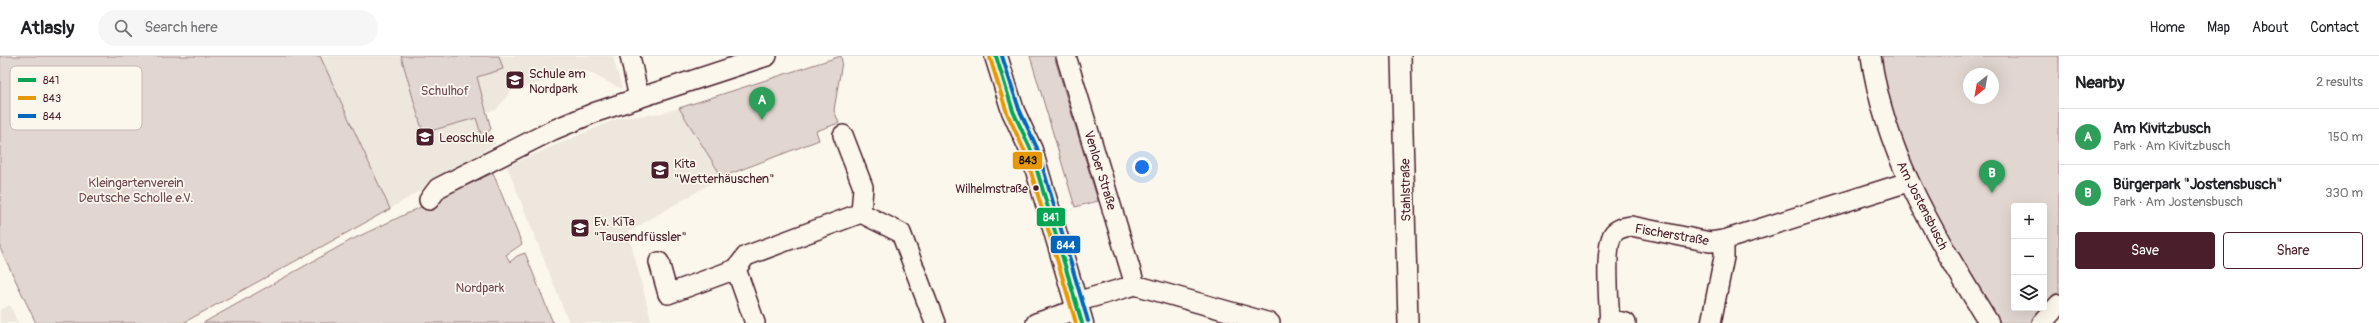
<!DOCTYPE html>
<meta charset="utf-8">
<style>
:root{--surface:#fff;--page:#f6f6f6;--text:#202124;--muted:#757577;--line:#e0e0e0;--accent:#4a1f2b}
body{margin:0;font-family:Pangolin,sans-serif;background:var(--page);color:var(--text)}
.controls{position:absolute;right:12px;bottom:12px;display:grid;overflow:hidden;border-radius:4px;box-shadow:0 4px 16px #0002}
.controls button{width:36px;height:36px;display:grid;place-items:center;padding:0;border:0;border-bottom:1px solid var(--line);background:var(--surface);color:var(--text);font:20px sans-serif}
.compass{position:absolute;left:1963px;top:12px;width:36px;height:36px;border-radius:50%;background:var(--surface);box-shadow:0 4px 16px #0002;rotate:211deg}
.you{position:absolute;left:1142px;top:111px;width:14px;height:14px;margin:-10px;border:3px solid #fff;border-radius:50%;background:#1a73e8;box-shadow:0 0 0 6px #1a73e833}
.badge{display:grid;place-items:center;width:26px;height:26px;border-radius:50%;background:var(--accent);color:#fff;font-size:13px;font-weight:700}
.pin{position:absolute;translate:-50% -33px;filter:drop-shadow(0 1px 2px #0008)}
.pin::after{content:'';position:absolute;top:21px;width:14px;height:12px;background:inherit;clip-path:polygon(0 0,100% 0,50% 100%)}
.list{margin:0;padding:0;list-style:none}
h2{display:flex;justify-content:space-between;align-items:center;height:52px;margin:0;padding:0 16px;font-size:17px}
h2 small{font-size:13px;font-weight:400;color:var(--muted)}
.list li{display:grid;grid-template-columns:26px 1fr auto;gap:12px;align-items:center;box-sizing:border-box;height:56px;padding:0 16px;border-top:1px solid var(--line)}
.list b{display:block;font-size:15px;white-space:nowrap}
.list p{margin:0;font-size:13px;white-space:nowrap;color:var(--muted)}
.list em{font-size:13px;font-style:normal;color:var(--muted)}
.actions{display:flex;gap:8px;padding:12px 16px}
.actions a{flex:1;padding:9px 0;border:1px solid var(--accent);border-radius:4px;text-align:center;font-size:14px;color:var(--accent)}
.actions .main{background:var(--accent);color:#fff}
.icon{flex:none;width:22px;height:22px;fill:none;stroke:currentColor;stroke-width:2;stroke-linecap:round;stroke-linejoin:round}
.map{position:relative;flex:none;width:2059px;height:267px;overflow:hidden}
header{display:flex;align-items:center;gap:24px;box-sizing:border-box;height:56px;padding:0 20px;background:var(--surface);border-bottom:1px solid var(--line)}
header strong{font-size:19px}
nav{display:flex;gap:22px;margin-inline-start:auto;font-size:14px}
.search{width:280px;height:36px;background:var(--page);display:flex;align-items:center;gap:10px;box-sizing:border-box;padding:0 14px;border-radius:22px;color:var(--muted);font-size:15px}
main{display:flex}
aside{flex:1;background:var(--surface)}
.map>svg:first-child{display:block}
</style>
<header>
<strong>Atlasly</strong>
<div class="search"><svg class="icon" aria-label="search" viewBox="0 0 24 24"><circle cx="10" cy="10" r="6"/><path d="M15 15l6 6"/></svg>Search here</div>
<nav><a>Home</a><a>Map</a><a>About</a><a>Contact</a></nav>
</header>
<main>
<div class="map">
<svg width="2059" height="267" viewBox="0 0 2059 267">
<rect width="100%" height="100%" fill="#fbf7ec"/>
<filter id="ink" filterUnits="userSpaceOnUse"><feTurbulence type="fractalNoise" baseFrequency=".025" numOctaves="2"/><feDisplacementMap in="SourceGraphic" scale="8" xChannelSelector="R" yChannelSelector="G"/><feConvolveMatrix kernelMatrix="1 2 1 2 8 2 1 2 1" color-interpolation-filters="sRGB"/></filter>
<g filter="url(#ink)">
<!-- built -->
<path fill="#eee7de" d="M320 0H613L622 33 586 15 511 35 496 54 486 56 495 88 390 153Z
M679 52 722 121 628 176 652 267H569L507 110 619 62 663 57Z
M10 249 18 267H0V254Z"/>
<!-- green -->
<path fill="#e2d7d0" stroke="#967b7e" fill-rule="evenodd" d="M0 0H320L390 153 183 267H36L0 192Z
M401 0H499L503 13 477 21 491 73 482 81 476 62 423 77Z
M841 0 842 6 834 54 839 67 816 75 819 84 722 121 679 52Z
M1030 0H1054L1098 145 1075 151Z
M1881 0H2059V239L2033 267H2000C1949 183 1893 99 1881 0ZM1969 18H1993V42H1969ZM2014 150H2044V252H2014Z
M493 117 522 188 506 199 510 206 517 200 525 197 553 267H203L351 184Z"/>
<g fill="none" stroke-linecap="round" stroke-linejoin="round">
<!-- street casing -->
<g stroke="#4a1f2b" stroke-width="22">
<path id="street" d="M630 0 639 42
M1066 0 1135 229
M1401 0 1408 267
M1871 0C1885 101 1937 181 1989 267
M843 79 863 131 861 157
M429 144 438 132 553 74 596 56 767 0
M659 206 668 238 736 213 746 200 861 157 901 177 935 267
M736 213 755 267
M1076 246 1135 229 1270 267
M1609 263 1626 267
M1036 267 1078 253
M1610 267C1609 250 1604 188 1614 177 1618 172 1625 171 1631 170L1710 186 1724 184 1908 126
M1711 267 1724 201V184
M2042 267 2059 248"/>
</g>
<!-- secondary casing -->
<g stroke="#4a1f2b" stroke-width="25">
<path id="secondary" d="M996 0 1013 55 1031 94 1082 267"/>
</g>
<!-- street -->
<use href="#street" stroke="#fbf7ec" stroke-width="19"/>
<!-- secondary -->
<use href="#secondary" stroke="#fbf7ec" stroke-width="22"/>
<!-- bus-1 casing -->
<g stroke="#fbf7ec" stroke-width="7">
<path id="bus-1" d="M996 0 1013 55 1031 94 1082 267"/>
</g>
<!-- bus-2 casing -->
<g stroke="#fbf7ec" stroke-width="7">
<path id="bus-2" d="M990 2 1007 57 1025 96 1076 267"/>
</g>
<!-- bus-3 casing -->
<g stroke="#fbf7ec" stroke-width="7">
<path id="bus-3" d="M1002 0 1019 53 1037 92 1088 265"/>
</g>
<!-- bus-1 -->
<use href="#bus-1" stroke="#00a651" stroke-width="4"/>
<!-- bus-2 -->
<use href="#bus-2" stroke="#e69804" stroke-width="4"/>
<!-- bus-3 -->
<use href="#bus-3" stroke="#0065bd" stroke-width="4"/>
</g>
</g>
<!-- icons -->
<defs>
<g id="school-square" transform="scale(1)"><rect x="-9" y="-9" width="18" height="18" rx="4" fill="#4a1f2b" stroke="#fbf7ec"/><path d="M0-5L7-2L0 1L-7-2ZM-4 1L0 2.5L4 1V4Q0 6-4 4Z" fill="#fff"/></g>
</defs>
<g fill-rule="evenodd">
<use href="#school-square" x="515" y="24"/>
<use href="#school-square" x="425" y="81"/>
<use href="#school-square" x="660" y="114"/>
<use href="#school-square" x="580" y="172"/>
</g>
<!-- markers -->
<circle fill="#4a1f2b" stroke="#fbf7ec" stroke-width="1.5" cx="1036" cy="132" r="3.5"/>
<g text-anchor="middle" stroke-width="3.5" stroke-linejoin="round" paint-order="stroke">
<!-- bus labels -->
<g font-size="12" fill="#4a1f2b" stroke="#fbf7ec" text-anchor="end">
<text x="1028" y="137">Wilhelmstraße</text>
</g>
<!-- poi labels -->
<g font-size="13" fill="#4a1f2b" stroke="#fbf7ec" text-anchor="start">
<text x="529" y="22">Schule am<tspan x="529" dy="15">Nordpark</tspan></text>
<text x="439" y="86">Leoschule</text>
<text x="674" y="112">Kita<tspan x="674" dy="15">"Wetterhäuschen"</tspan></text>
<text x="594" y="170">Ev. KiTa<tspan x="594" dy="15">"Tausendfüssler"</tspan></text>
</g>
<!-- park labels -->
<g font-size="13" fill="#704d54" stroke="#fbf7ec">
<text x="445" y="39">Schulhof</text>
<text x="136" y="131">Kleingartenverein<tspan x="136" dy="15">Deutsche Scholle e.V.</tspan></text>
<text x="480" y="236">Nordpark</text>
</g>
<!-- street labels -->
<g font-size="13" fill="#4a1f2b" stroke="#fbf7ec">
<text transform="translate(1101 114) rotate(73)" y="5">Venloer Straße</text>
<text transform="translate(1405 134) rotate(-91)" y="5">Stahlstraße</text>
<text transform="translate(1923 149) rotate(63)" y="5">Am Jostensbusch</text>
<text transform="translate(1672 178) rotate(10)" y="5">Fischerstraße</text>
</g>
</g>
<!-- legend -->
<rect x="10" y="10" width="132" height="64" rx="6" fill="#fbf7ec" stroke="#c6b6b2" stroke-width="1"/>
<rect x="18" y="22" width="18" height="4" fill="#00a651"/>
<rect x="18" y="40" width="18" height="4" fill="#e69804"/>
<rect x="18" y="58" width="18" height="4" fill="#0065bd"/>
<g font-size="11" fill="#4a1f2b">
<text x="43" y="28">841</text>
<text x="43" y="46">843</text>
<text x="43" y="64">844</text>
</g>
<g stroke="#fbf7ec" stroke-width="1.5">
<rect x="1012" y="95" width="31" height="19" rx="4" fill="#e69804"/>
<rect x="1036" y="151" width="30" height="20" rx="4" fill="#00a651"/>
<rect x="1050" y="179" width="31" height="19" rx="4" fill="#0065bd"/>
</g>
<g font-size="11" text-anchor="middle" font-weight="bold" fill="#fff">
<text x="1051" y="165">841</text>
<text x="1066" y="193">844</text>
</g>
<g font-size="11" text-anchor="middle" font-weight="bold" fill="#111">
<text x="1028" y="108">843</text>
</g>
</svg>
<div class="controls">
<button>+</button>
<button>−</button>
<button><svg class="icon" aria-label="layers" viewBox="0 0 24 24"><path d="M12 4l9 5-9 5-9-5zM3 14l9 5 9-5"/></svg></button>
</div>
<svg class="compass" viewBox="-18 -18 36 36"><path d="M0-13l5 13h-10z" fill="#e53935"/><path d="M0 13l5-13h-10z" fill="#757577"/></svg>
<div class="you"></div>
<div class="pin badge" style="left:762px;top:64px;background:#2e9e5b">A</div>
<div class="pin badge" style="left:1992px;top:137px;background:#2e9e5b">B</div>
</div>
<aside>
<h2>Nearby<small>2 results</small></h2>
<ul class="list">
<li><span class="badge" style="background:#2e9e5b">A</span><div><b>Am Kivitzbusch</b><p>Park · Am Kivitzbusch</p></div><em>150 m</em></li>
<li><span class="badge" style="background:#2e9e5b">B</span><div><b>Bürgerpark &quot;Jostensbusch&quot;</b><p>Park · Am Jostensbusch</p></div><em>330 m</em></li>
</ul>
<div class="actions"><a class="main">Save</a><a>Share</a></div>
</aside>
</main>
